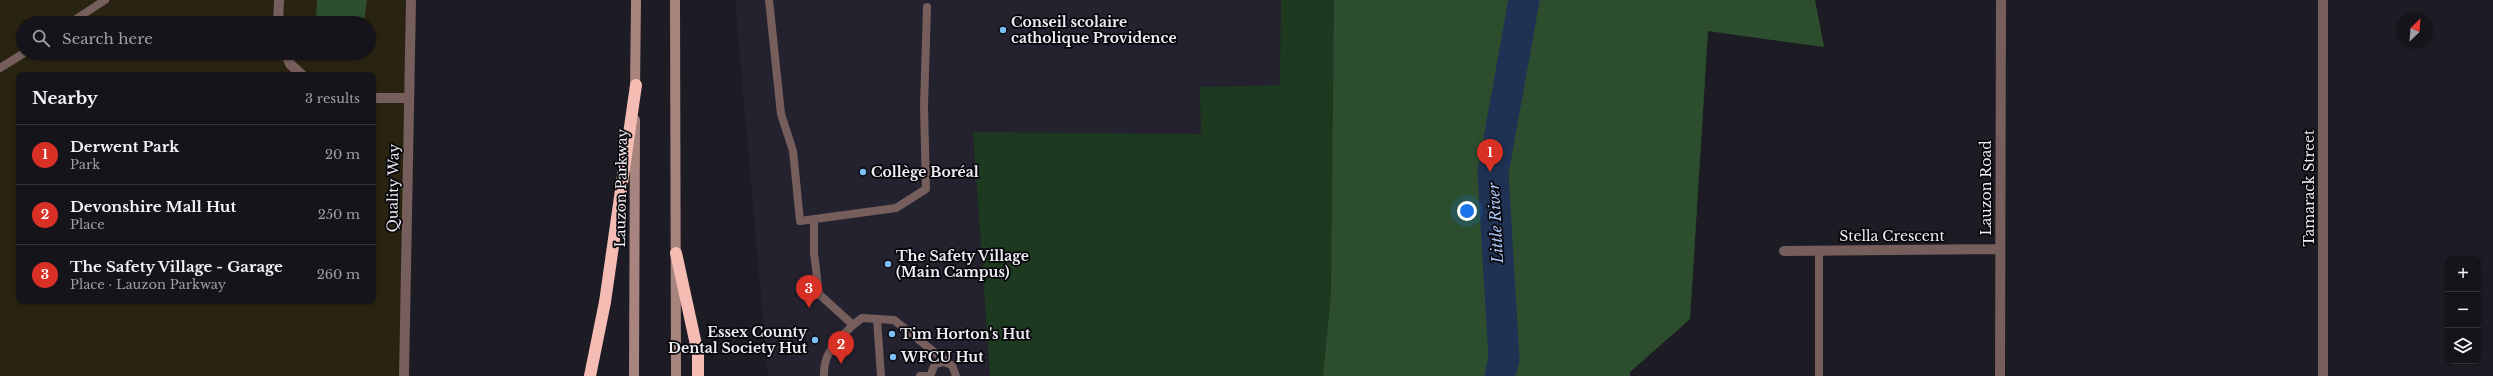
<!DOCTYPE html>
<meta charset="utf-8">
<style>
:root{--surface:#16141b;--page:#1f1d24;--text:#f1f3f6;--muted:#9e9ea3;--line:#35333a;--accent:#d93025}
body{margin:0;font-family:"Libre Baskerville",serif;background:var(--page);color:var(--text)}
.controls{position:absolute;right:12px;bottom:12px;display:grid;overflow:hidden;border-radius:8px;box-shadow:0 1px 3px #0004}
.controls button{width:36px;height:36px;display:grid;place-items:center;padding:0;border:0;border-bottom:1px solid var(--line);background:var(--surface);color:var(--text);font:20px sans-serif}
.compass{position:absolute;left:2397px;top:12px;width:36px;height:36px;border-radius:50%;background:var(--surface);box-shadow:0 1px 3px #0004;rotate:25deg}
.you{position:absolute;left:1467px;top:211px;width:14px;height:14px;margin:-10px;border:3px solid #fff;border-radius:50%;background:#1a73e8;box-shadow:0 0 0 6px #1a73e833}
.badge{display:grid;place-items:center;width:26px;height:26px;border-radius:50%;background:var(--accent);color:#fff;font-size:13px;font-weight:700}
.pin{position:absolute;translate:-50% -33px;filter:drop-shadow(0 1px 2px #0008)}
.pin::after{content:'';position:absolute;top:21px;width:14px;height:12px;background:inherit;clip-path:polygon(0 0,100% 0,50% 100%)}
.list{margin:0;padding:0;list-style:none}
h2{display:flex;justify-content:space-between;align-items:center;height:52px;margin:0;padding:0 16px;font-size:17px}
h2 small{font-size:13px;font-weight:400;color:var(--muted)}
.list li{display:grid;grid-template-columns:26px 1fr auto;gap:12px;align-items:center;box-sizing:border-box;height:60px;padding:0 16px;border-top:1px solid var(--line)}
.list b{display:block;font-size:15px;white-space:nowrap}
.list p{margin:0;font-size:13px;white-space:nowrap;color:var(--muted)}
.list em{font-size:13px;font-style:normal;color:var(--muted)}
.icon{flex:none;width:22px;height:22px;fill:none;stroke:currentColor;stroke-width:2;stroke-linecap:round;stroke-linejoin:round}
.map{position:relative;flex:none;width:2493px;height:376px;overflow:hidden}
.search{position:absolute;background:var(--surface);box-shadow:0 1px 3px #0004;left:16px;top:16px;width:360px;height:44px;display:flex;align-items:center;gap:10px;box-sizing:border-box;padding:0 14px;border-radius:22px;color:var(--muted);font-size:15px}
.panel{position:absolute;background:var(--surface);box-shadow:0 1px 3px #0004;left:16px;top:72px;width:360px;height:232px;border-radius:8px}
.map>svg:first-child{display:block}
</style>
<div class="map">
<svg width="2493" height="376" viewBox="0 0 2493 376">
<rect width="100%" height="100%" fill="#1d1b24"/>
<!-- industrial -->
<path fill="#292312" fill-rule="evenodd" d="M0 0H411L404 376H0ZM23 23H369V53H23ZM19 75H373V301H19Z"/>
<!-- built -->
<path fill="#252230" d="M735 0H1281V211L973 132 990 376H768Z"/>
<!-- green -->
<path fill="#1d391f" d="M1281 0H1815L1824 47 1708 31 1690 319 1630 372V376H990L973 132 1201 134 1200 87 1280 85Z"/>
<!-- forest -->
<path fill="#2c4e2e" d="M317 0H367L364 23H318L316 19Z
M1334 0H1815L1824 47 1708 31 1690 319 1630 372V376H1323L1331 294Z"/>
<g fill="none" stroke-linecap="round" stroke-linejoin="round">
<!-- river -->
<path stroke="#1f3254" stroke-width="31" d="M1500 376 1504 359 1493 173 1524 0"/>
<!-- service -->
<path stroke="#755e5b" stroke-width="8" d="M769 0 781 114 793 151 800 221 896 208 926 189 924 106 927 7
M70 23 105 0
M0 68 24 53
M814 219V253L819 294 853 325C837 341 823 352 824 376
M877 319 881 376
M853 325 862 318 894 320 948 363
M920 376H929
M930 376 935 364 943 362 952 365 956 376
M1819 376V250"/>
<!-- minor -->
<path stroke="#755e5b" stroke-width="10" d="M2323 0V376
M278 23 279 0
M286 53 290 64 302 75
M373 98H409
M1784 251 2000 249
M2000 376 2001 0"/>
<!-- tertiary -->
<path stroke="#755e5b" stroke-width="10" d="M404 376 411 0"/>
<!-- secondary -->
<path stroke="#a8847e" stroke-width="10" d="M675 0 676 376
M635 92 636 0
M634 376 635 120"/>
<!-- motorway -->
<path stroke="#f4bcb3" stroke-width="12" d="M676 253 698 354V376
M590 376 605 302 636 85"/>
</g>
<!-- markers -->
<g fill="#79bff8" stroke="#07060a" stroke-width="1.5">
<circle cx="1003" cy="30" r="4"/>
<circle cx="863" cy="172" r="4"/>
<circle cx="888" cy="264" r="4"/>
<circle cx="892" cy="334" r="4"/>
<circle cx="815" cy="340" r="4"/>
<circle cx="893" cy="357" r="4"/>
</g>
<g text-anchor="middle" stroke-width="3.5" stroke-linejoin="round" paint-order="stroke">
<!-- poi labels -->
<g font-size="14" font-weight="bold" fill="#eeedf3" stroke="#07060a" text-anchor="start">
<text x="1011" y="27">Conseil scolaire<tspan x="1011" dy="16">catholique Providence</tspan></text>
<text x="871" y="177">Collège Boréal</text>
<text x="896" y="261">The Safety Village<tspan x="896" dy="16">(Main Campus)</tspan></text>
<text x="807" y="337" text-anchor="end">Essex County<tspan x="807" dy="16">Dental Society Hut</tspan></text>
<text x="900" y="339">Tim Horton's Hut</text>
<text x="901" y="362">WFCU Hut</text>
</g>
<!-- street labels -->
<g font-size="14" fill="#eeedf3" stroke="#07060a">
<text transform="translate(393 188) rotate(-89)" y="5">Quality Way</text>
<text transform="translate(621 188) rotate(-89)" y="5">Lauzon Parkway</text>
<text transform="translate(1986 188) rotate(-90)" y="5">Lauzon Road</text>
<text transform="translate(2309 188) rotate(-90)" y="5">Tamarack Street</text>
<text x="1892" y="241">Stella Crescent</text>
</g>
<!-- water labels -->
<g font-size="15" font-style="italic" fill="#afcbfe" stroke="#07060a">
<text transform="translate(1496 223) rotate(-93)" y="5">Little River</text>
</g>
</g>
</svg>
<div class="controls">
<button>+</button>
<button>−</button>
<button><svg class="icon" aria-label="layers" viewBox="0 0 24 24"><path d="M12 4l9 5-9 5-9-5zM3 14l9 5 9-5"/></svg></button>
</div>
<svg class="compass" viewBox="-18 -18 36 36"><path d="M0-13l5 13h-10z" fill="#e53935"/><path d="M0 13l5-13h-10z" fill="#9e9ea3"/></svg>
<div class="you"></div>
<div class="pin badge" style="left:1490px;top:172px">1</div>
<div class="pin badge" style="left:841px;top:364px">2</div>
<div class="pin badge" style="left:809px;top:308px">3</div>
<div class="search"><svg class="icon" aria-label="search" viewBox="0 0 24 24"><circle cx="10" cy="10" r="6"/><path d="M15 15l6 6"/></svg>Search here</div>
<section class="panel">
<h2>Nearby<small>3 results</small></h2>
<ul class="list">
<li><span class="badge">1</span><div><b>Derwent Park</b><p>Park</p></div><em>20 m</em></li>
<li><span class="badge">2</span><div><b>Devonshire Mall Hut</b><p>Place</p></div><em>250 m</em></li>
<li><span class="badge">3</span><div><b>The Safety Village - Garage</b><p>Place · Lauzon Parkway</p></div><em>260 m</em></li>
</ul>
</section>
</div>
